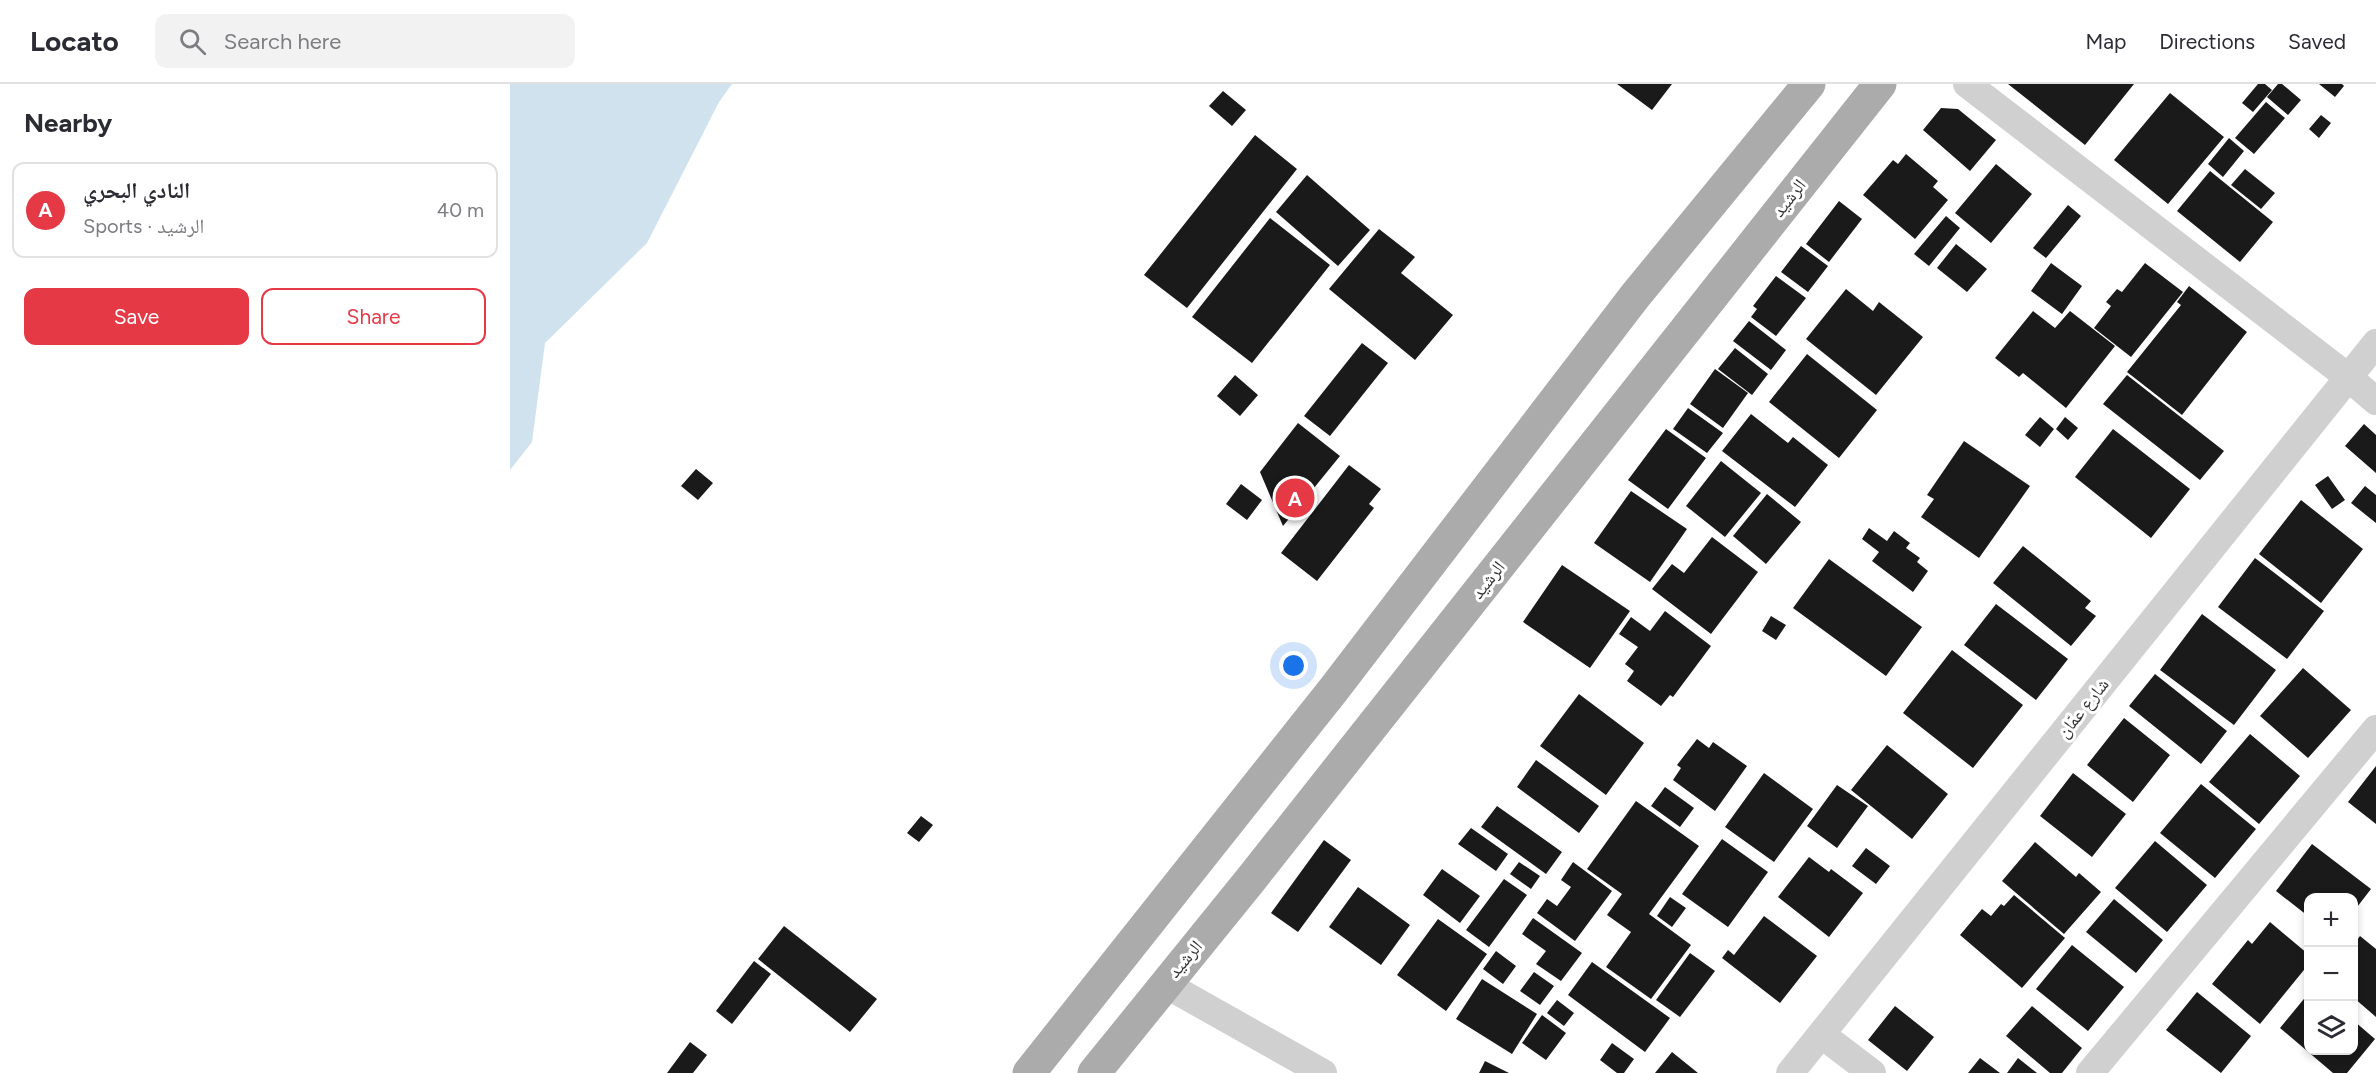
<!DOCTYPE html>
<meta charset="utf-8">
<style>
:root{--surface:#fff;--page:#f2f2f3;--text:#2b2b33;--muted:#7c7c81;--line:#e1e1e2;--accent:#e63946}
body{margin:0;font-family:Figtree,"Noto Naskh Arabic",sans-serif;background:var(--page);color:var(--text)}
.controls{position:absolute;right:18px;bottom:18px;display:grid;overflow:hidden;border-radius:12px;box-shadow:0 3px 9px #0003}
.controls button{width:54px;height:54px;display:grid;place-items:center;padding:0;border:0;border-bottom:2px solid var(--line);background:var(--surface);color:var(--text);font:30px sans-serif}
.you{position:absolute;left:784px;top:582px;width:21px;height:21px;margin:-15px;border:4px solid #fff;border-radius:50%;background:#1a73e8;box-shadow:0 0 0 9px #1a73e833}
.badge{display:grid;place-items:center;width:39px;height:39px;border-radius:50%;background:var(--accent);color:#fff;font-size:20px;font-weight:700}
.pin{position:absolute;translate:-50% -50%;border:3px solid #fff;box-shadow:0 2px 6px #0006}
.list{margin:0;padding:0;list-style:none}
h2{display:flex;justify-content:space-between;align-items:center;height:78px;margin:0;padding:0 24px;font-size:26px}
h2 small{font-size:20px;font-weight:400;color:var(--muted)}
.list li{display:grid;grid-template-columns:39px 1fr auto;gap:18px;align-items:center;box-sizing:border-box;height:96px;margin:0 12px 12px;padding:0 12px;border:2px solid var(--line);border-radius:12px}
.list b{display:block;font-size:22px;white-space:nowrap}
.list p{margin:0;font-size:20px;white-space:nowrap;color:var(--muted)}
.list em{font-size:20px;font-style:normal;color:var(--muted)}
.actions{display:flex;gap:12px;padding:18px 24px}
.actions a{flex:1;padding:14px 0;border:2px solid var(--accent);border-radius:12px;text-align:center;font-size:21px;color:var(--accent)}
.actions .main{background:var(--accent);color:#fff}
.icon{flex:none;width:33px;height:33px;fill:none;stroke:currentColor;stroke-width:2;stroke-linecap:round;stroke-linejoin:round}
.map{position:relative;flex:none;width:1866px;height:989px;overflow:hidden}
header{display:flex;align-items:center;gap:36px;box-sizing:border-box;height:84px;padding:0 30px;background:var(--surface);border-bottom:2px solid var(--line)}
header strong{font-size:28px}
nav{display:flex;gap:33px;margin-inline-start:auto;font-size:21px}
.search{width:420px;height:54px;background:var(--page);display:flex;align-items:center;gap:15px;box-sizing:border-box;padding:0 21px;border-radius:12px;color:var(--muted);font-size:22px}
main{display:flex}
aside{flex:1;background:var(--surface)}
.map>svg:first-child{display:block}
</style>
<header>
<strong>Locato</strong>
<div class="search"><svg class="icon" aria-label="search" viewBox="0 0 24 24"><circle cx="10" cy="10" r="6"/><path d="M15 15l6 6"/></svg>Search here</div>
<nav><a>Map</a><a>Directions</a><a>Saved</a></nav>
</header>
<main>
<aside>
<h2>Nearby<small></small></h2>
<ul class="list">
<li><span class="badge">A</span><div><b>النادي البحري</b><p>Sports · الرشيد</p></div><em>40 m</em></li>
</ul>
<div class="actions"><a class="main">Save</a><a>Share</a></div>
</aside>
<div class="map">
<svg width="1866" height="989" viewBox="0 0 1866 989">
<rect width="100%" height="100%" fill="#fff"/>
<!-- water -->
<path fill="#cfe2ee" d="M0 0H222L209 18 137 159 35 259 22 358 0 386Z"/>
<!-- building -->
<path fill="#1a1a1a" d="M1107 0H1162L1142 26Z
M1498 0H1624L1575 61Z
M1748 0H1755L1762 6 1743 28 1732 19Z
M1768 0H1772L1791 16 1778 31 1757 13Z
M1809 0H1832L1834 2 1825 13Z
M713 7 736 26 722 42 699 22Z
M1660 9 1714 53 1658 120 1604 76Z
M1756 18 1775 34 1744 70 1725 54Z
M1431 24 1448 25 1486 56 1460 87 1413 46Z
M1811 31 1821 39 1809 54 1799 45Z
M745 51 787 85 677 224 634 191Z
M1719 54 1734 67 1713 93 1698 80Z
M1396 70 1428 97 1423 103 1438 116 1405 155 1353 111 1383 76 1388 80Z
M1486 80 1522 110 1481 159 1445 129Z
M1735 85 1765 109 1751 125 1721 101Z
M1700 87 1763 138 1730 178 1667 127Z
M797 91 860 146 828 182 766 128Z
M1329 117 1352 135 1319 178 1296 160Z
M1558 121 1571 132 1536 174 1523 164Z
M1436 132 1450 144 1419 182 1404 170Z
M760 134 820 181 742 279 682 233Z
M869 145 905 173 891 189 943 231 905 276 819 205Z
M1446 160 1477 185 1457 208 1427 184Z
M1291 162 1318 182 1298 208 1271 188Z
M1541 179 1572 202 1552 230 1521 207Z
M1635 179 1673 208 1621 273 1584 244 1601 222 1596 218 1607 205 1612 208Z
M1266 192 1296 214 1266 252 1241 233 1247 225 1243 222Z
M1679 202 1737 248 1672 331 1617 288 1671 221 1667 218Z
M1336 205 1363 227 1369 218 1413 253 1366 311 1296 255Z
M1523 227 1545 244 1560 227 1605 262 1556 324 1513 289 1509 293 1485 274Z
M1239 237 1276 266 1261 286 1223 257Z
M852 259 878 279 820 352 794 332Z
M1225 264 1258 290 1242 311 1208 285Z
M1297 270 1367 326 1329 374 1259 318Z
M1205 285 1238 309 1213 344 1180 320Z
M725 291 748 311 730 332 707 312Z
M1617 291 1714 367 1690 396 1593 320Z
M1178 324 1213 349 1197 369 1163 345Z
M1241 330 1278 359 1283 353 1318 381 1285 423 1212 367Z
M1530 333 1544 345 1530 363 1515 351Z
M1555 333 1568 344 1558 356 1546 345Z
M788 339 830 372 773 442 750 388Z
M1854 340 1866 351V389L1835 362Z
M1156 345 1196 374 1158 425 1118 396Z
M1603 345 1680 405 1641 454 1565 393Z
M1454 357 1520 402 1469 474 1411 433 1424 415 1417 411Z
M1211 377 1251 409 1215 453 1176 422Z
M839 381 871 405 859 420 864 424 807 497 771 469Z
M186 385 203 399 188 416 171 402Z
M1818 392 1835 416 1822 425 1805 401Z
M731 400 752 416 737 436 716 420Z
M1855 402 1866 411V439L1841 419Z
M1121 407 1177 445 1140 498 1084 459Z
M1257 410 1291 438 1256 480 1223 452Z
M1791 416 1853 465 1811 519 1749 470Z
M1359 444 1377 457 1384 447 1400 459 1396 464 1410 474 1407 478 1418 487 1403 508 1362 477 1369 468 1352 455Z
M1202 453 1248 488 1201 550 1142 505 1162 480 1174 489Z
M1513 462 1581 517 1575 524 1586 532 1561 562 1483 499Z
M1745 474 1814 527 1777 575 1708 523Z
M1319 475 1412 543 1376 592 1283 524Z
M1052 481 1120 527 1080 584 1013 538Z
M1486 520 1558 575 1526 616 1454 561Z
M1155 527 1201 562 1163 613 1160 611 1151 622 1117 597 1124 587 1115 580 1128 563 1109 550 1121 533 1140 547Z
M1692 530 1766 586 1724 641 1650 586Z
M1261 532 1276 541 1266 556 1252 547Z
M1442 566 1513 621 1463 684 1393 629Z
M1793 584 1841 626 1798 674 1750 632Z
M1645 590 1717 647 1691 680 1619 622Z
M1069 610 1134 659 1096 711 1030 662Z
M1614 634 1660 671 1623 718 1577 681Z
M1740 650 1790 692 1749 740 1699 698Z
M1187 655 1199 664 1203 658 1237 682 1205 727 1163 696 1171 684 1167 681Z
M1377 661 1438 710 1402 755 1341 706Z
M1026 676 1089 722 1069 749 1007 703Z
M1866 682V740L1838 718Z
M1254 689 1303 725 1264 778 1215 743Z
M1563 689 1616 730 1582 773 1530 732Z
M1691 700 1746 745 1705 794 1650 749Z
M1327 701 1358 722 1327 764 1297 742Z
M1155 703 1184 724 1170 743 1141 722Z
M1126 717 1189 762 1139 830 1181 861 1141 915 1096 883 1121 848 1097 831 1112 810 1077 785Z
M987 722 1052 768 1036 790 971 743Z
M411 732 423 741 409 758 397 749Z
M961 744 998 770 986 787 948 760Z
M1212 755 1258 788 1218 843 1172 810Z
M814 756 841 776 788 848 761 829Z
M1645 757 1697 801 1657 848 1605 804Z
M1525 758 1566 793 1569 789 1591 808 1554 850 1492 797Z
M1802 760 1861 805 1844 827V814H1798V832L1766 807Z
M1356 764 1380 782 1366 800 1342 782Z
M1299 773 1319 788 1321 785 1353 809 1319 853 1268 813Z
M1009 778 1030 792 1021 805 1000 790Z
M1063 778 1102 807 1065 857 1027 829 1037 815 1047 822 1061 803 1051 796Z
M932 785 970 812 950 839 913 811Z
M994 795 1017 811 979 863 956 846Z
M848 803 900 841 871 881 819 843Z
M1504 811 1555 854 1512 904 1450 851 1472 825 1481 832 1491 820 1494 822Z
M1160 813 1176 824 1162 843 1147 832Z
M1604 815 1653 856 1626 889 1576 848Z
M1254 832 1307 872 1270 919 1212 874 1218 866 1224 871Z
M1023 834 1072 869 1051 897 1026 880 1036 867 1012 850Z
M928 835 977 870 936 927 887 891Z
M1760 838 1798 870V881L1750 940 1702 900 1738 856 1742 860Z
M274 842 367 915 340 948 248 875Z
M1850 852 1866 865V933L1844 914V860Z
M1562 861 1614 903 1578 947 1526 905Z
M986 867 1006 882 993 900 973 885Z
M1180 869 1205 887 1170 933 1146 916Z
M244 877 261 890 222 940 206 927Z
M1082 878 1160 934 1135 968 1058 911Z
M1024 888 1044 902 1030 921 1010 907Z
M972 895 1027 930 1002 970 946 935Z
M1687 908 1741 952 1711 989 1656 946Z
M1798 910V966H1844V937L1865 955 1837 989H1823L1770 944Z
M1047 916 1064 929 1054 942 1037 929Z
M1385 922 1424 953 1397 987 1358 956Z
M1522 922 1572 964 1552 989H1540L1496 952Z
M1032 931 1056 949 1036 976 1012 959Z
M180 958 197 971 183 989H157Z
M1102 959 1124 975 1114 989H1107L1090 976Z
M1162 968 1188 989H1145Z
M1470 974 1490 989H1458Z
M1508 974 1527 989H1497Z
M975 977 999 989H969Z"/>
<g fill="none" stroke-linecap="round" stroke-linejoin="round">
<!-- minor -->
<path stroke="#d0d0d0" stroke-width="28" d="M1457 0 1838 293 1866 317
M655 900 813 989
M1312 951 1362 989
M1280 989 1866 259
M1580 989 1866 645"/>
<!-- major -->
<path stroke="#ababab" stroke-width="33" d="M519 989 824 605 1125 212 1299 0
M584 989 742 794 1370 0"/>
</g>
<g text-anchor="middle" stroke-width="6" stroke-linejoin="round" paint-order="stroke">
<!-- street labels -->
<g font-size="18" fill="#333" stroke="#fff">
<text transform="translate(1279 114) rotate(-52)" y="6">الرشيد</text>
<text transform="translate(978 496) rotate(-52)" y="6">الرشيد</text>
<text transform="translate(1573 624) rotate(-51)" y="6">شارع عمّان</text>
<text transform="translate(675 875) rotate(-50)" y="6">الرشيد</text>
</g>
</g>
</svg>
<div class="controls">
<button>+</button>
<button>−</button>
<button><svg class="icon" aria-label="layers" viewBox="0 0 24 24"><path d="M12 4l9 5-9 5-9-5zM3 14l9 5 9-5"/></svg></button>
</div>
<div class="you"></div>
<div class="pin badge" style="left:785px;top:414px">A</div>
</div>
</main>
